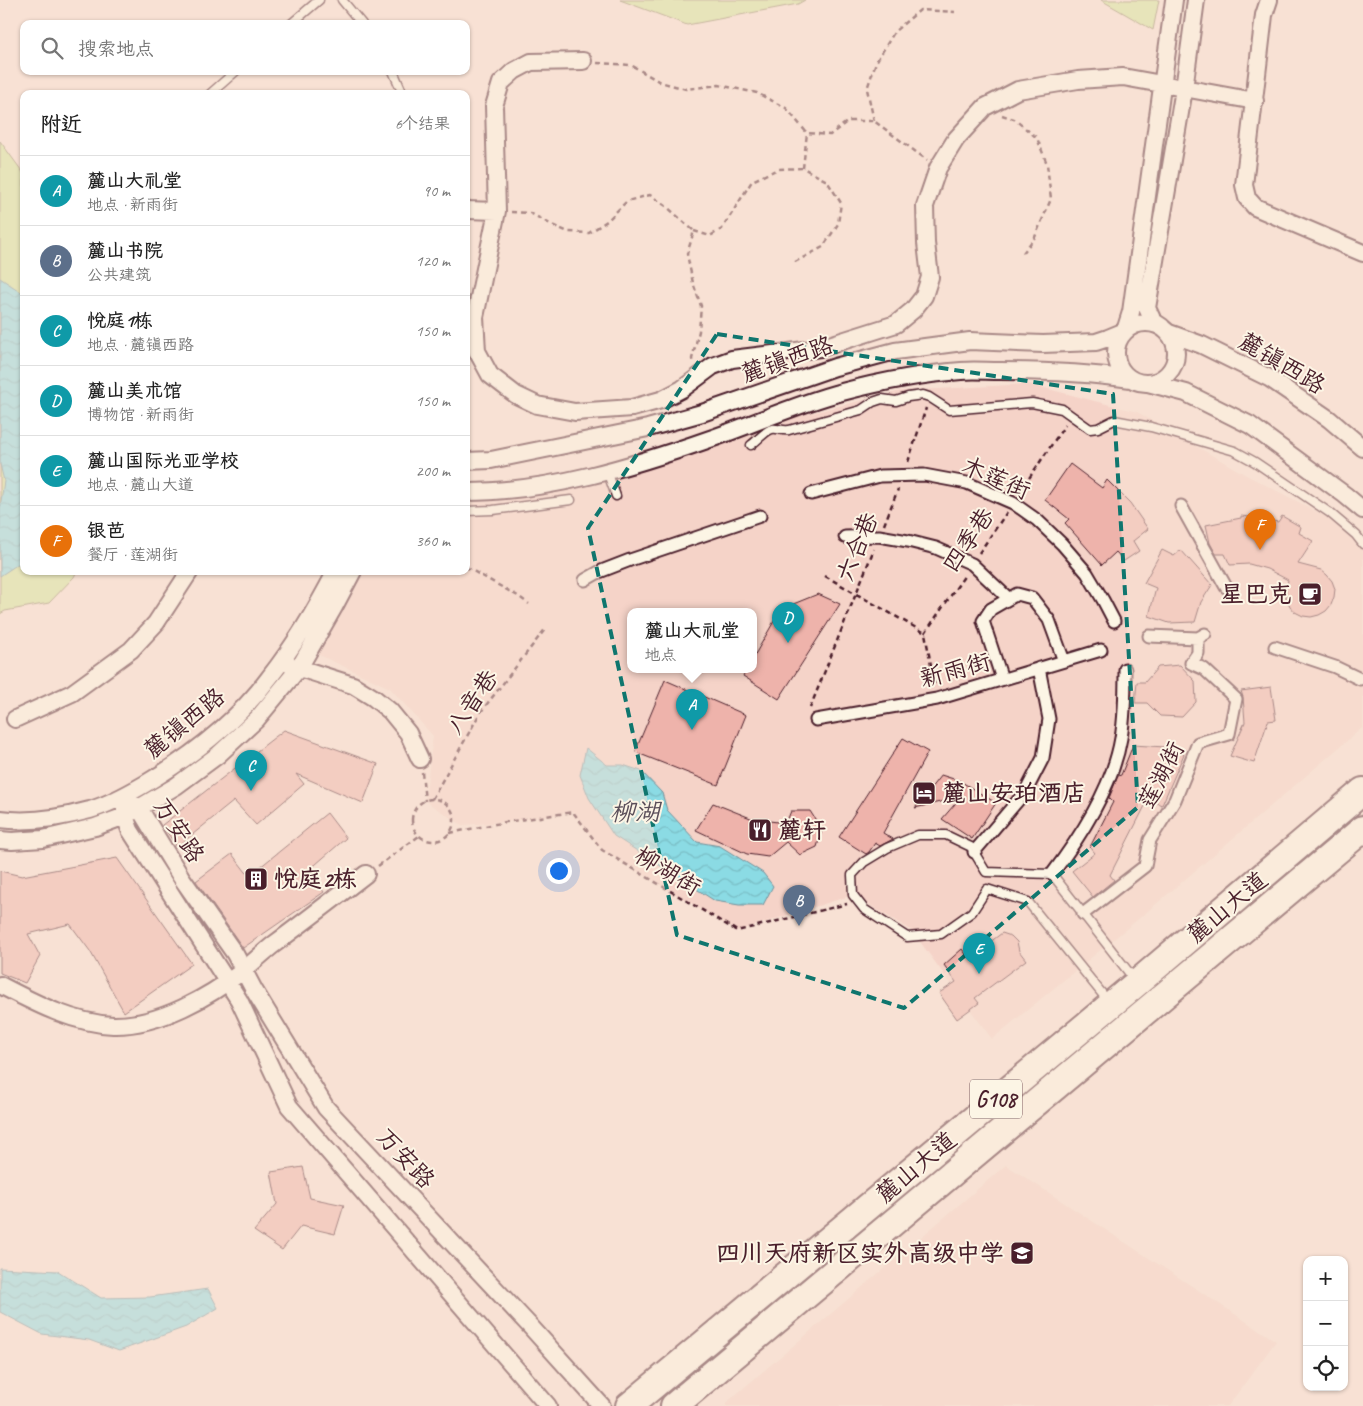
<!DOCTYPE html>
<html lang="zh">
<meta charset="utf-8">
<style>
:root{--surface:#fff;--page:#f2f2f2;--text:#222;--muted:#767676;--line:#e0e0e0;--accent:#b45309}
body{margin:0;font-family:Caveat,"LXGW WenKai TC",sans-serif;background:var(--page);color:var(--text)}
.controls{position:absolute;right:15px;bottom:15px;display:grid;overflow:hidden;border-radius:10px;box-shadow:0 1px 4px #0004}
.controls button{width:45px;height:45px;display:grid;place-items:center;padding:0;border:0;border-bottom:1px solid var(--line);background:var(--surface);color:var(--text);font:25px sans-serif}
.you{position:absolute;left:558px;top:870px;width:18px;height:18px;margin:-12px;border:4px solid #fff;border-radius:50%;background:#1a73e8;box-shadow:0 0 0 8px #1a73e833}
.badge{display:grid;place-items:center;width:32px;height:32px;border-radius:50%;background:var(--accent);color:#fff;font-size:16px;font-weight:700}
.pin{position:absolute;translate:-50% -41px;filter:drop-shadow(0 1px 2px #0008)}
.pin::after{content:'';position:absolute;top:26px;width:18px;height:15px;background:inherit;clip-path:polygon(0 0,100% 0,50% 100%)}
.popup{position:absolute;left:627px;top:608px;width:130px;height:65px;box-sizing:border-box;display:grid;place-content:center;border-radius:10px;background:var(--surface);filter:drop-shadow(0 1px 4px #0005);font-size:16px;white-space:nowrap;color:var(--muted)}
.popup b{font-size:19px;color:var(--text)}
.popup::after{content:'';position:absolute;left:50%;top:100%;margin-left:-10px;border:10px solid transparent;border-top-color:var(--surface)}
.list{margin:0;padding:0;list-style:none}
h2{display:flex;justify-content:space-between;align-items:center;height:65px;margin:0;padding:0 20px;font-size:21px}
h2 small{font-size:16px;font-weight:400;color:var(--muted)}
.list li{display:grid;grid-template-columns:32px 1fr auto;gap:15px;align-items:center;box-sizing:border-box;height:70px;padding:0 20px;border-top:1px solid var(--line)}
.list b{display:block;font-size:19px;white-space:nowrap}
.list p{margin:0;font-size:16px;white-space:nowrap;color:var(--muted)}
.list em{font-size:16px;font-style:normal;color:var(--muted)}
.icon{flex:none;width:28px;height:28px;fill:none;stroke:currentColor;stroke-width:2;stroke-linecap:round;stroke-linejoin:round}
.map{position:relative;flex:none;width:1363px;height:1406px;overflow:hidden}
.search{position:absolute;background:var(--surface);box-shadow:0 1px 4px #0004;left:20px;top:20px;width:450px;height:55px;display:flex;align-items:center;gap:12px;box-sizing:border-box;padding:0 18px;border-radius:10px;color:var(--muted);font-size:19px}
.panel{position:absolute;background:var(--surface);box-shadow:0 1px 4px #0004;left:20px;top:90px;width:450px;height:485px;border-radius:10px}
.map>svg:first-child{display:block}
</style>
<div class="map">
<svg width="1363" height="1406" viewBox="0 0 1363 1406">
<defs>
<pattern id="water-waves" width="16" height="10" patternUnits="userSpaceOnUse" patternTransform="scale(1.25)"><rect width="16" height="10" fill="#8bdbe4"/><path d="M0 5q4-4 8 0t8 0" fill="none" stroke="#79bcc4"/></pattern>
</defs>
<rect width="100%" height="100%" fill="#f8e1d4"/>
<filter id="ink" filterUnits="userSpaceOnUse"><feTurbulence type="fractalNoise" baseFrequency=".02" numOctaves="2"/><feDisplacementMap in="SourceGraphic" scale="10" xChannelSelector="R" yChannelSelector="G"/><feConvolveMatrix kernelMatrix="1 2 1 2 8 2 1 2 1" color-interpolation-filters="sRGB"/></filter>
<g filter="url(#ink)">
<!-- built -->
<path fill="#f5d3c8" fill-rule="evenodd" d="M1029 384 1137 412 1246 475 1345 526 1363 547V727L1148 911 992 1039 912 931 853 895 737 931 602 850 573 812 506 822 462 825 425 801 433 736 390 688 315 653 358 571H466V497L637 470 803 415 901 391ZM631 611H753V669H631Z
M1006 1165 1276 1341 1228 1406H726V1403Z"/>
<!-- grass -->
<path fill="#d3e69b" stroke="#8e8263" d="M620 0H805L798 4 687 25Z
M1101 0H1159L1153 30Z
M0 141 24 174V571H77L74 577 49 603 5 611 0 614Z"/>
<!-- water -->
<path fill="url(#water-waves)" stroke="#71909a" d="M0 278 24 294V560L0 576V508L4 481 0 464Z
M586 748 607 765H623L641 771 662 793 667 810 697 842 720 846 763 873 773 886 763 905H739L715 901 614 836 589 798 580 775Z
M0 1268 58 1271 101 1298 150 1297 208 1289 218 1308 186 1327 119 1351 89 1340 42 1334 0 1312Z"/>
<!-- building -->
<path fill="#eeb3ab" stroke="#4a1f2b" d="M1070 464 1102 488 1107 480 1130 503 1148 529 1133 541 1139 551 1124 561 1116 552 1102 565 1065 523 1069 519 1045 500Z
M1241 516 1259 518 1278 522 1282 516 1301 527 1299 533 1313 541 1298 564 1321 570 1327 575 1332 581 1335 589 1334 597 1331 605 1326 611 1319 615 1311 617 1303 616 1295 612 1290 606 1286 598V590L1288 580 1267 569 1249 564 1230 565 1225 554H1216L1210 543 1206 525 1241 518Z
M1162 550 1174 556 1181 550 1212 585 1201 602 1195 622 1169 623 1149 616 1156 588 1144 583Z
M818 594 840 604 779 699 743 676 747 669H753V658L781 609Z
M1180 665 1195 681 1196 702 1182 717 1160 716 1147 703H1135L1137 682H1145L1158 667Z
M665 680 746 715 718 785 635 752Z
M1271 687 1276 720 1268 721 1254 763 1230 756 1245 722 1243 697 1241 691Z
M284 730 378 764 363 803 296 774 304 784 256 825 234 801 177 847 162 825Z
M903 738 928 752 883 833 893 839 880 846 875 843 869 852 866 854 839 837Z
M1133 745 1165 747 1184 754 1162 805 1148 800 1110 875 1114 880 1093 897 1072 871 1095 853 1090 847 1113 802 1109 798 1118 776 1121 775Z
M941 775 960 781 996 803 972 839 942 819 961 797 915 808Z
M713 803 753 819 786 823 791 811H810L822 830 817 847 800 855 786 842 768 857 747 854 696 830Z
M327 813 346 838 308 871 324 892 243 948 196 881 232 854 249 876Z
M117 858 192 964 124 1012 90 951 70 924 28 934 40 956 25 983 0 973V871L22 876Z
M1002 933 1011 936 1017 942 1019 951 1026 960 975 998 979 1003 957 1019 939 993 956 982 944 965 962 949 969 958Z
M303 1167 310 1198 344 1205 335 1234 301 1226 282 1250 254 1231 277 1204 271 1172Z"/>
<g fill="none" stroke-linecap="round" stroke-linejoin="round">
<!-- service casing -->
<g stroke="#4a1f2b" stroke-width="11">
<path id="service" d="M342 0 362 24
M291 24 319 0
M393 71 403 94
M210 94 236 71
M751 445C757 441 766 430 772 429 777 428 783 431 789 430L861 410 873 402 882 399 896 401 908 397 923 395 929 397 949 410 1032 403 1062 409 1090 429 1098 428 1114 420 1151 427 1235 451 1255 462 1330 513 1356 535 1363 544
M607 471 616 496
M466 511 493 510 571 500
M1108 1001 1028 902 987 889 972 912 941 934 907 937 864 909 853 895 852 875 864 862 887 848 918 835H946L971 847 986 872 1052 874 1134 979"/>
</g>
<!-- pedestrian casing -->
<g stroke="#4a1f2b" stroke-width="15">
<path id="pedestrian" d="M811 494 880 476 924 475 967 483 1013 503 1037 520 1062 544 1087 573 1103 600 1114 621
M1181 506 1226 587
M845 537 879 536 908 541 936 548 972 564 1008 598
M585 580 599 572 630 560 760 516
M1149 636 1198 638 1205 634
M1275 647 1335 667 1360 679
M1002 679 983 621 991 609 1017 594 1032 598 1049 620 1064 661
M816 720 937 699 1101 650
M974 852 1026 791 1043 758 1049 719 1039 668
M1052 874C1081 836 1113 786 1121 738 1125 715 1125 692 1125 669
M1083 914 1145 866 1150 840 1175 800 1198 743 1229 734 1236 699 1204 669 1191 663 1198 653V638"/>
</g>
<!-- minor casing -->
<g stroke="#4a1f2b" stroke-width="20">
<path id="minor" d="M1269 0 1264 15 1244 185 1247 198 1255 207 1363 253
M583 61 531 62 514 71 501 83 494 106 497 211 475 317 477 351 490 375 516 395 537 405 575 412 632 408 661 400 682 389 713 366 732 359 820 348 896 324 913 310 924 296 930 277 926 243 925 206 938 168 956 139 985 107 1018 90 1078 80 1123 77 1255 101
M466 210 497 211
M1116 353a30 30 0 1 1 60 0a30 30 0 1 1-60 0Z
M1162 327 1153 321 1147 308 1184 89 1196 0
M1169 333 1202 345 1269 378 1329 419 1363 448
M1148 383 1186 393 1250 425 1345 495 1363 510
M466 461 491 460 648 428 702 413 835 367 895 351 970 341 1043 344 1096 342 1108 338 1125 331 1131 312 1174 0
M466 492C549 492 633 466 710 439 754 424 796 404 842 392 880 382 921 374 961 371 973 370 986 371 999 371 1043 371 1088 373 1131 379
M290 665 353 685 374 698 390 711 408 733 420 759
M15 719 72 693 131 650 156 623 190 571
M125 796 139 808 181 877 235 954 254 990 326 1108 530 1326 602 1406
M125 796V816L130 830 239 1000 289 1106 548 1406
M0 819C30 823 61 818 90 810 110 804 128 794 145 784 192 756 237 721 269 678 295 645 317 608 336 571
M0 840 12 841 43 839 95 827 125 816 176 786 218 755 257 719 299 668 334 607 353 571
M0 985C35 1003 72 1023 113 1025 159 1026 209 997 244 970 253 962 263 953 273 945 304 922 335 898 366 874"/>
</g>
<!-- trunk casing -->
<g stroke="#4a1f2b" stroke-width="30">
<path id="trunk" d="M629 1406 1137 983 1363 791
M674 1406 1363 829"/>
</g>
<!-- path -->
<path stroke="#4a1f2b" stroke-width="2.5" stroke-dasharray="5 4" stroke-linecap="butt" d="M597 63 631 65 660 82 686 89 719 85 757 93 786 108 807 133 830 135 848 121H874L927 160
M1002 115 1014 119 1037 138 1047 164 1051 199 1035 237 1023 253
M874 121 867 89 876 62 895 31 920 10 955 12
M803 168 807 133
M511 212 530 213 552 225 568 232 589 233 607 221 627 201 650 195 666 206 694 231 687 254 693 283 701 306 699 331 692 359 693 364
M694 231 710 236 722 229 752 181 778 169 803 168 827 181 841 203 838 224 823 247 795 262
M908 462 926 408
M1019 493 1065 425
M884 525 898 489
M979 553 1007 512
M466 567 518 596 529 604
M825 576 925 633 935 687
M925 633 965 575
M810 708 874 549
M422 772 425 801
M432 799 480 713 546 628
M412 820a21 21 0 1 1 42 0a21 21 0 1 1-42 0Z
M450 833 506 822 573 812 602 850 737 931 847 904
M378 866 419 836"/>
<!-- service -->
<use href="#service" stroke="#fcf5e5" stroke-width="8"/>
<!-- pedestrian -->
<use href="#pedestrian" stroke="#fcf5e5" stroke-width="11"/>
<!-- minor -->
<use href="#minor" stroke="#fcf5e5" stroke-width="16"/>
<!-- trunk -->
<use href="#trunk" stroke="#fcf5e5" stroke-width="26"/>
</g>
</g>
<!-- marked area -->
<path d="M0 0H1363V1406H0ZM717 334 1113 394 1138 807 904 1008 677 935 588 528Z" fill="#f8e1d4" fill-opacity=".55" fill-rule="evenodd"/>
<path fill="none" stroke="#0f766e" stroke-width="4" stroke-dasharray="10 6" stroke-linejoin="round" d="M717 334 1113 394 1138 807 904 1008 677 935 588 528Z"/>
<!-- icons -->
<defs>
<g id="cafe-square" transform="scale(1.25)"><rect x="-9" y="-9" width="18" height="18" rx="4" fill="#4a1f2b" stroke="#fcf5e5"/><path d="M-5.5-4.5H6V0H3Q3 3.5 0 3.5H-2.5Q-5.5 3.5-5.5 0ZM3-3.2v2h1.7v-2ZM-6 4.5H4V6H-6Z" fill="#fff"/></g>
<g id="hotel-square" transform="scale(1.25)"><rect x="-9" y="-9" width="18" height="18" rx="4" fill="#4a1f2b" stroke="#fcf5e5"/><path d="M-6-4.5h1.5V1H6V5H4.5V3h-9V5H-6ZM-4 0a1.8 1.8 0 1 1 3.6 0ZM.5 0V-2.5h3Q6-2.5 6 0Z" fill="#fff"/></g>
<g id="restaurant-square" transform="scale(1.25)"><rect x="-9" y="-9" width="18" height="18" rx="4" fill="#4a1f2b" stroke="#fcf5e5"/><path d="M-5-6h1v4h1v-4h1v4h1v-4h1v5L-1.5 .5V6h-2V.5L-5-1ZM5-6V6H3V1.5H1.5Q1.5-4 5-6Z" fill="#fff"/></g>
<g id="building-square" transform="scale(1.25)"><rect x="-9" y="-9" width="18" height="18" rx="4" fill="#4a1f2b" stroke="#fcf5e5"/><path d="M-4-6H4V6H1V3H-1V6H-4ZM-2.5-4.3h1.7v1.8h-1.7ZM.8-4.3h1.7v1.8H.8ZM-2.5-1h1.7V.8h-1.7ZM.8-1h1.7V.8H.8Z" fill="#fff"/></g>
<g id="school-square" transform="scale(1.25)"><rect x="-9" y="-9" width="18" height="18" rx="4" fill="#4a1f2b" stroke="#fcf5e5"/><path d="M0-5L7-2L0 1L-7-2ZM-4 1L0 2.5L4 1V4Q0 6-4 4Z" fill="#fff"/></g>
</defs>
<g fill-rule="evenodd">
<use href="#cafe-square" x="1310" y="594"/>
<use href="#hotel-square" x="924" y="793"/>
<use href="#restaurant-square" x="760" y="830"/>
<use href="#building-square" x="256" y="879"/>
<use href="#school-square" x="1022" y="1253"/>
</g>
<g text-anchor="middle" stroke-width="4" stroke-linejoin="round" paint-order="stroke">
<!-- shield labels -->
<rect fill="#fcf5e5" stroke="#7f5f63" stroke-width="1" x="970" y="1079.5" width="52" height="39" rx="4"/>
<g font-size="22" font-weight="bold" fill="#4a1f2b">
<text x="996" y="1107">G108</text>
</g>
<!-- street labels -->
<g font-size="24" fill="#4a1f2b" stroke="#fcf5e5">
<text transform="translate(787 359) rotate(-19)" y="8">麓镇西路</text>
<text transform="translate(1282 363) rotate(31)" y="8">麓镇西路</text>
<text transform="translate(996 478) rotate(23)" y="8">木莲街</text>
<text transform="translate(968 540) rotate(-56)" y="8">四季巷</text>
<text transform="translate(857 547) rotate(-68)" y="8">六合巷</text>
<text transform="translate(955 670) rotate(-15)" y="8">新雨街</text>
<text transform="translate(472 702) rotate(-56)" y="8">八音巷</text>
<text transform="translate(184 723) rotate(-39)" y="8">麓镇西路</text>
<text transform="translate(1161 775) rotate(-63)" y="8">莲湖街</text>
<text transform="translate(179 830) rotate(57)" y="8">万安路</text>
<text transform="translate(668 871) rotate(31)" y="8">柳湖街</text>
<text transform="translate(1227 907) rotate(-40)" y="8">麓山大道</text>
<text transform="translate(406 1158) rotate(47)" y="8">万安路</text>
<text transform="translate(916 1167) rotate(-40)" y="8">麓山大道</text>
</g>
<!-- poi labels -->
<g font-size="24" font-weight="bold" fill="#4a1f2b" stroke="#fcf5e5" text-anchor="start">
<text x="1292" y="602" text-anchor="end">星巴克</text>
<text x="942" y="801">麓山安珀酒店</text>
<text x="778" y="838">麓轩</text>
<text x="274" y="887">悦庭2栋</text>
<text x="1004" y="1261" text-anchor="end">四川天府新区实外高级中学</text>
</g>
<!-- water labels -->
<g font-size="25" font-style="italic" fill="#5a4e59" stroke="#fcf5e5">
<text x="635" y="820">柳湖</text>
</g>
</g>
</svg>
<div class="controls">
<button>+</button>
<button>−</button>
<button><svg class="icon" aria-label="locate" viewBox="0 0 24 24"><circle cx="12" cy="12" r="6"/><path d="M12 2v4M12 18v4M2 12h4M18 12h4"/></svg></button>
</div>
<div class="you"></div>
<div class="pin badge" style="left:692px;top:730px;background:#0f9aa8">A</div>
<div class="popup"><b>麓山大礼堂</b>地点</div>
<div class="pin badge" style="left:799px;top:926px;background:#5c6f8a">B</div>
<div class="pin badge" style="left:251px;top:791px;background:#0f9aa8">C</div>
<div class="pin badge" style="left:788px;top:643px;background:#0f9aa8">D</div>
<div class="pin badge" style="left:979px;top:974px;background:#0f9aa8">E</div>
<div class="pin badge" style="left:1260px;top:550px;background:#e8710a">F</div>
<div class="search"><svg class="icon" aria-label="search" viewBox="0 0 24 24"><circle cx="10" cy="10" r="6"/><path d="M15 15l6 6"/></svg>搜索地点</div>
<section class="panel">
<h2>附近<small>6个结果</small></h2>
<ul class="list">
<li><span class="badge" style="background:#0f9aa8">A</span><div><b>麓山大礼堂</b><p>地点 · 新雨街</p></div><em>90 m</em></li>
<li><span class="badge" style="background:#5c6f8a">B</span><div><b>麓山书院</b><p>公共建筑</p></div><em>120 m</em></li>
<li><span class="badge" style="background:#0f9aa8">C</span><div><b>悦庭1栋</b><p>地点 · 麓镇西路</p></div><em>150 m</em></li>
<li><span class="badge" style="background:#0f9aa8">D</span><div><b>麓山美术馆</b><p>博物馆 · 新雨街</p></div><em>150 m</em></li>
<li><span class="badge" style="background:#0f9aa8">E</span><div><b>麓山国际光亚学校</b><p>地点 · 麓山大道</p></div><em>200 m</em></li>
<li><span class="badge" style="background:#e8710a">F</span><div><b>银芭</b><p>餐厅 · 莲湖街</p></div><em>360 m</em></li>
</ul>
</section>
</div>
